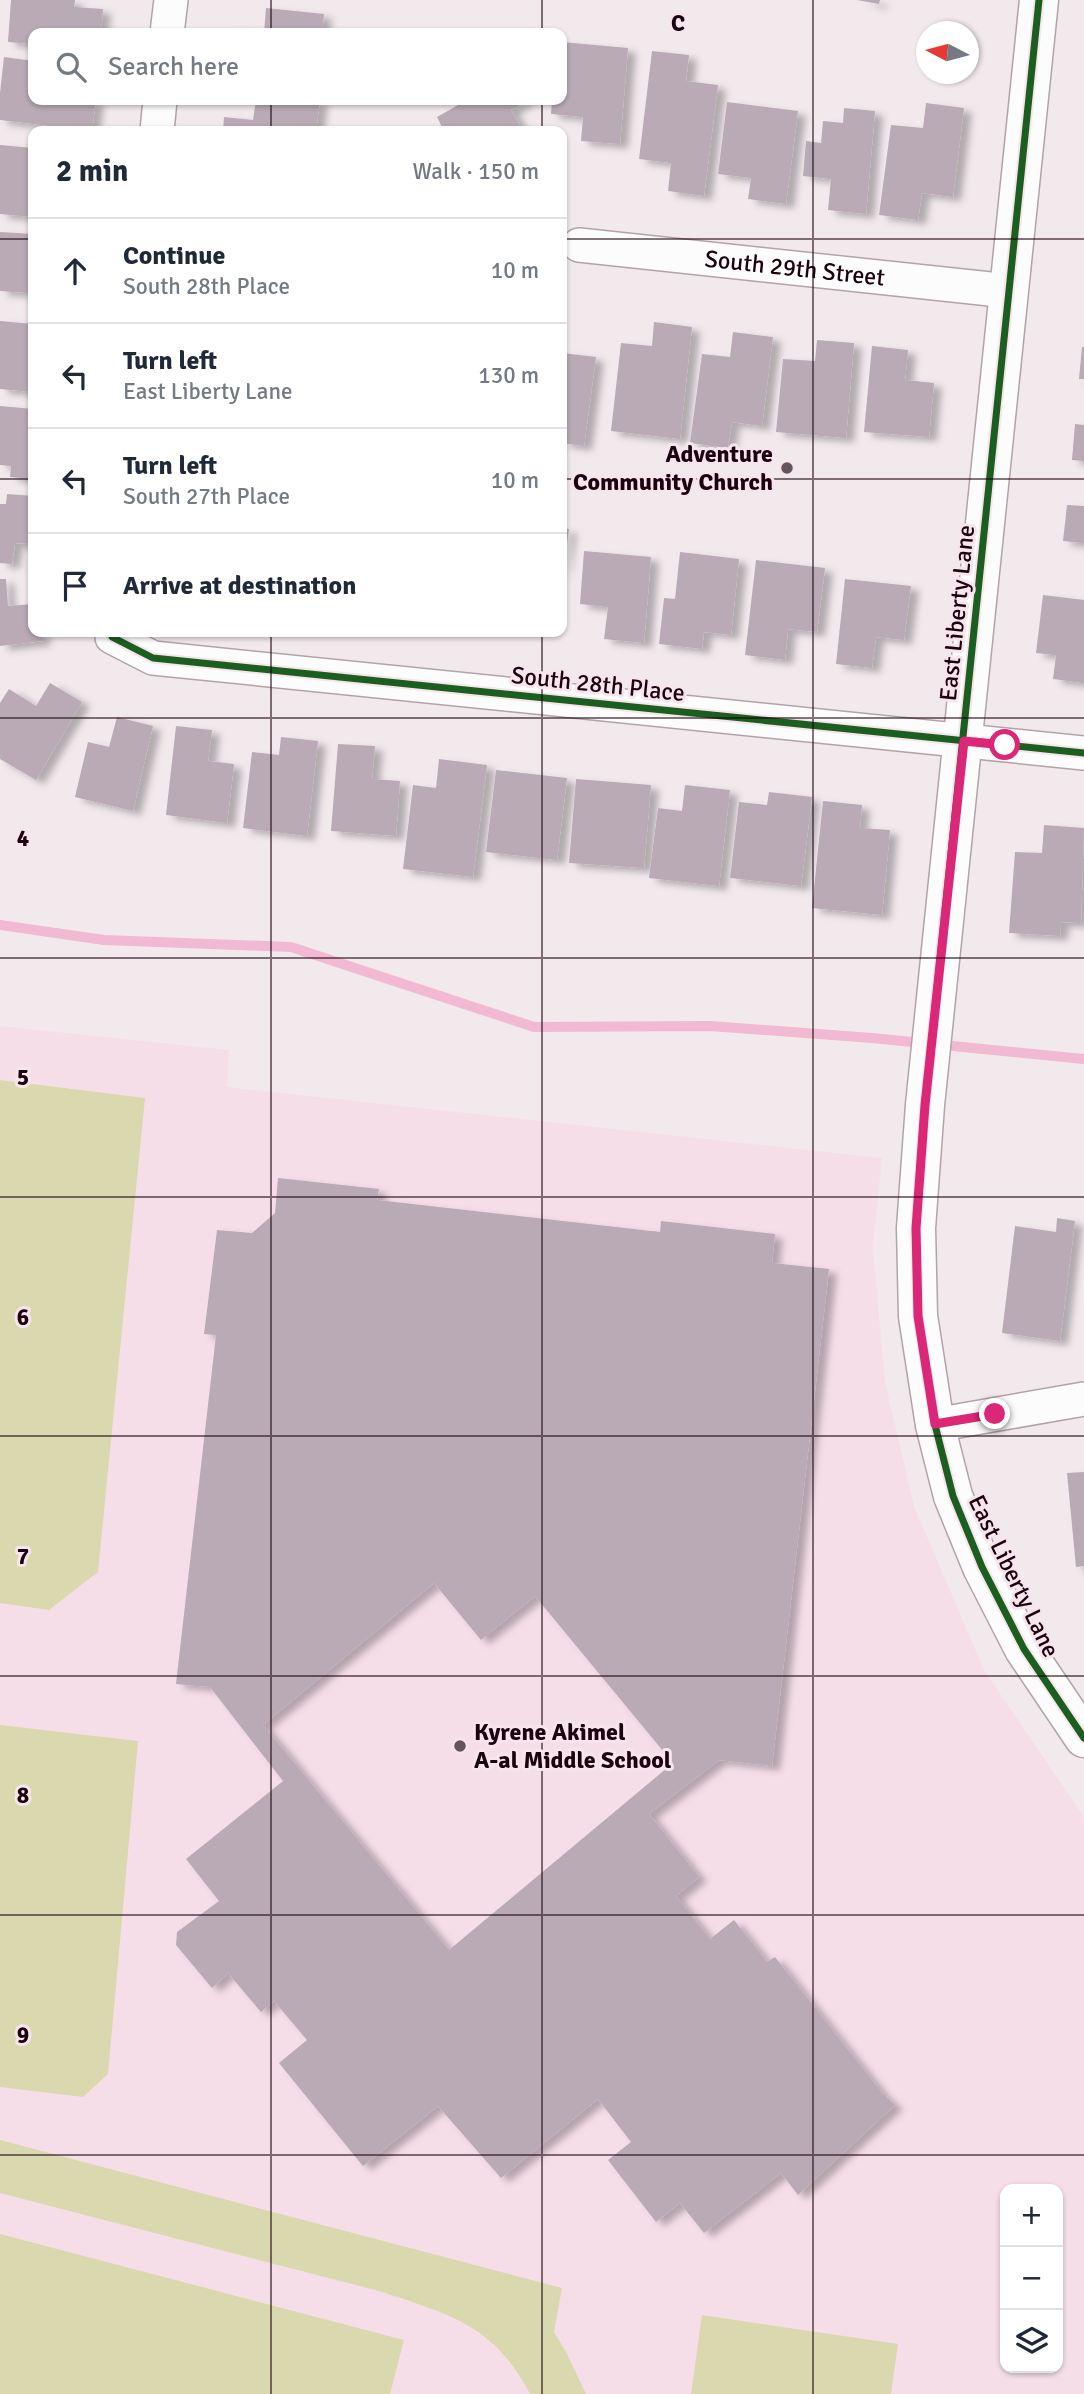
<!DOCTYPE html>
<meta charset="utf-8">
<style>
:root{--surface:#fff;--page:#f2f2f3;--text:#1f2937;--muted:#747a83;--line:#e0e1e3}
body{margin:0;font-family:Signika,sans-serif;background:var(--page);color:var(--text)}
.controls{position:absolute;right:21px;bottom:21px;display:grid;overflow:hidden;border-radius:14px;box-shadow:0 2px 5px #0004}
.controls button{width:63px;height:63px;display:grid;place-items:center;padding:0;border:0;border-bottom:2px solid var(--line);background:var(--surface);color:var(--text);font:35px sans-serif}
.compass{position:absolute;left:916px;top:21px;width:63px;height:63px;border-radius:50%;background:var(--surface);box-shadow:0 2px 5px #0004;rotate:276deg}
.stop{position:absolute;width:21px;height:21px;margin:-16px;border:5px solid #db2777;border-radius:50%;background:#fff}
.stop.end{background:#db2777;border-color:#fff;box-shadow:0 2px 7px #0008}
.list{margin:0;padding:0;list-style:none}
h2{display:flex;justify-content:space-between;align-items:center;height:91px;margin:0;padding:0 28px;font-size:30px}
h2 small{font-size:23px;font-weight:400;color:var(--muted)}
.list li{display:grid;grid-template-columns:46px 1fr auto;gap:21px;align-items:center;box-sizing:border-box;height:105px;padding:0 28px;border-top:2px solid var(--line)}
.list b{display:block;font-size:26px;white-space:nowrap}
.list p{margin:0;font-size:23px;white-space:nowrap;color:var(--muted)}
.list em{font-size:23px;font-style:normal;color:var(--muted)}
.icon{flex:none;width:38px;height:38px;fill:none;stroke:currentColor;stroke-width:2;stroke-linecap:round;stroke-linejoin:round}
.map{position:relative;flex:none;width:1084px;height:2394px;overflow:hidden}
.search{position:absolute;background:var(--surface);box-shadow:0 2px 5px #0004;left:28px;top:28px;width:539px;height:77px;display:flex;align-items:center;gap:18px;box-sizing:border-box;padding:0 24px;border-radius:14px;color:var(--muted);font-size:26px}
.panel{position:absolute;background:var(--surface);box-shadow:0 2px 5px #0004;left:28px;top:126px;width:539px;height:511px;border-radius:14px}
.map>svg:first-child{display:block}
</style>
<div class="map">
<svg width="1084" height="2394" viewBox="0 0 1084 2394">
<defs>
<filter id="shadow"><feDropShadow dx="8" dy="4.5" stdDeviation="3.5" flood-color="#0004"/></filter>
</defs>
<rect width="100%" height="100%" fill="#f2e9ed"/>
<!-- built -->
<path fill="#f6dee8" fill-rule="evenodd" d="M0 1026 229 1050 227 1087 882 1158 873 1248 885 1382 914 1506 984 1670 1084 1817V2394H0ZM1005 2189H1058V2368H1005Z"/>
<!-- green -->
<path fill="#dad8ae" d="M0 1080 145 1098 98 1572 49 1610 0 1603Z
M0 1725 138 1741 108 2074 83 2097 0 2087Z
M0 2140 562 2288 554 2332 566 2352 586 2394H530C494 2324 448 2314 379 2291L0 2193Z
M0 2234 404 2340 390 2394H0Z
M702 2315 898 2344 891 2394H691Z"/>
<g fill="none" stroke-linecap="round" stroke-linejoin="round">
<!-- stream -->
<path stroke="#f2b9d2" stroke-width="10" d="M0 925 104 940 291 947 534 1027 710 1026 872 1038 1084 1059"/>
</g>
<!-- building -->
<path fill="#b9aab5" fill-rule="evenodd" filter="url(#shadow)" d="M11 0H75L74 7 103 9 101 33H33V44L8 42Z
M857 0H880L879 4Z
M266 8 324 14 322 33H264Z
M233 29 263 31V33H233Z
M562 42 628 48 620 144 581 141 583 117 551 114 552 100H562Z
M652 51 689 55 686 81 718 85 704 196 668 191 671 163 639 159Z
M4 57 33 61V100H96L92 131 0 120V93Z
M256 100H320L316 131H223L224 117 253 120Z
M467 100H529L511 110 523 131H444L437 117Z
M727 102 798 111 786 204 748 199 751 178 718 174Z
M926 103 964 108 953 197 922 193 918 220 879 215 891 125 923 128Z
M844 108 875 111 866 214 828 210 831 179 803 176 806 141 821 143 823 121 843 123Z
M0 145 33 148V217L0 214Z
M0 232 33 234V304H28L29 293 0 291Z
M0 321 33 324V392L0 389Z
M654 322 692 327 680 439 611 431 621 343 652 346Z
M733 332 773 337 762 426 732 422 728 448 690 443 702 354 730 357Z
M817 340 854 343 846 438 776 432 783 359 815 361Z
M872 346 908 350 905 380 934 383 929 437 864 432Z
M1082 347H1084V379H1079Z
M562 353 596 357 584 446 562 443Z
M0 406 33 409V479L10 477 11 466 0 465Z
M1075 424 1084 425V461L1072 460Z
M7 494 33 496V544L15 543 12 564 0 563V504H6Z
M1067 505 1084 506V543L1063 541Z
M562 528 569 529 563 572H562Z
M584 551 651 557 644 643 604 639 608 607 580 604Z
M680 552 739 559 731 635 704 632 702 649 659 644 664 598 675 599Z
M756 560 825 568 817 632 788 629 785 660 745 655Z
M0 579H6L8 606 33 604V632H42L43 641 0 646Z
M845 579 911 586 904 640 876 637 872 668 836 664Z
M1043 595 1084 600V683L1053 679 1056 655 1036 653Z
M50 683 82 702 36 780 0 759V703L9 689 36 706Z
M117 717 153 726 133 811 75 797 88 742 109 747Z
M176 726 212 730 208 761 234 764 227 823 166 815Z
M281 737 318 741 307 836 243 828 252 752 279 755Z
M338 744 375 746 372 779 400 781 396 836 331 831Z
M439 759 487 765 473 877 403 869 413 785 436 788Z
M496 770 567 778 557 860 486 852Z
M576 779 651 785 644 868 569 863Z
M685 785 730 790 719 886 649 878 658 808 682 811Z
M769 792 812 797 801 886 730 878 739 802 767 805Z
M823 801 862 805 860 828 890 830 882 915 812 908Z
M1044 825 1084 828 1081 923 1061 922 1060 936 1009 933 1015 852 1042 853Z
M278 1178 379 1189 377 1200 660 1232 661 1221 775 1234 772 1263 829 1269 772 1766 719 1760 649 1814 699 1877 676 1896 710 1939 734 1920 767 1962 775 1957 883 2094 895 2105 798 2195 781 2173 704 2233 680 2203 656 2222 608 2160 631 2142 598 2099 501 2178 438 2106 363 2166 279 2063 307 2040 274 2001 261 2012 228 1973 212 1988 176 1945 177 1932 219 1901 186 1859 283 1781 210 1687 176 1684 216 1335 204 1334 217 1230 252 1233 275 1213ZM434 1583 481 1640 535 1596 673 1763 449 1950 263 1725Z
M1057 1218 1075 1221 1060 1341 1002 1333 1015 1226 1056 1232Z
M1084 1472V1566L1076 1567 1067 1473Z"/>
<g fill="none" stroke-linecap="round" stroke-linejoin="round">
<!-- street casing -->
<g stroke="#b3a2aa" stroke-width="36">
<g id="street">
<path d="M167 33 171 0"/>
<path d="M157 131 160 100"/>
<path id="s1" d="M579 245 1009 291"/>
<path d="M112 632V637L153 658 1084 753"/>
<path d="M935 1425 1084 1399"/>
</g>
</g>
<!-- secondary casing -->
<g stroke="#b3a2aa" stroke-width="41">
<path id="secondary" d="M1039 0 925 1105 916 1228 918 1316 935 1425 953 1496 982 1567 1024 1649 1084 1738"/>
</g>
<!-- street -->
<use href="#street" stroke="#fdfcfc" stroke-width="33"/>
<!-- secondary -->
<use href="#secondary" stroke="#fdfcfc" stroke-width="38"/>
<!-- cycleway casing -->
<g stroke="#f6e5ec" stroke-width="11">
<path id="cycleway" d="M1039 0 925 1105 916 1228 918 1316 935 1425 953 1496 982 1567 1024 1649 1084 1738
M112 632V637L153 658 1084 753"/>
</g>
<!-- cycleway -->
<use href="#cycleway" stroke="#1b5e20" stroke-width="7"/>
</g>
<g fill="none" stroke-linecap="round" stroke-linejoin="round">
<!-- route -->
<path stroke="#db2777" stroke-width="9" d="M995 1414 935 1424 918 1316 916 1228 925 1105 964 741 1005 745"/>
</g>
<!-- grid -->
<path fill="none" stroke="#1b030f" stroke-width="2" stroke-opacity="0.55" d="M271 0V33M542 0V33M813 0V2394M271 100V131M542 100V131M0 239H33M562 239H1084M0 479H33M562 479H1084M271 632V2394M542 632V2394M0 718H1084M0 958H1084M0 1197H1084M0 1436H1084M0 1676H1084M0 1915H1084M0 2155H1084"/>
<!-- markers -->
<g fill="#66545d" stroke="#f6e5ec" stroke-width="2.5">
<circle cx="787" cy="468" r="7"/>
<circle cx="460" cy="1746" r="7"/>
</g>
<g text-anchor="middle" stroke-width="6" stroke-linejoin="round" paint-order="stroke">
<!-- street labels -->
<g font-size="24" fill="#1b030f" stroke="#f6e5ec">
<text dy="8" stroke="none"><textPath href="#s1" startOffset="217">South 29th Street</textPath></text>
<text transform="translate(957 613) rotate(-84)" y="8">East Liberty Lane</text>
<text transform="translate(598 684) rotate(6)" y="8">South 28th Place</text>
<text transform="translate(1014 1576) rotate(64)" y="8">East Liberty Lane</text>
</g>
<!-- poi labels -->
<g font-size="24" font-weight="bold" fill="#1b030f" stroke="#f6e5ec" text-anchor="end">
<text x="773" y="462">Adventure<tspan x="773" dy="28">Community Church</tspan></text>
<text x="474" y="1740" text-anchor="start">Kyrene Akimel<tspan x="474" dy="28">A-al Middle School</tspan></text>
</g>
</g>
<g font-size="23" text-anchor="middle" font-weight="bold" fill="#1b030f" stroke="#f6e5ec" stroke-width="6" stroke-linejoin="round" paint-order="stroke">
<text x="678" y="31">C</text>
<text x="23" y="846">4</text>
<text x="23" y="1085">5</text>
<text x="23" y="1325">6</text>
<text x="23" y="1564">7</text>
<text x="23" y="1803">8</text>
<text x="23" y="2043">9</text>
</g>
</svg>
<div class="controls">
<button>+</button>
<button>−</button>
<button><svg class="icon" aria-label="layers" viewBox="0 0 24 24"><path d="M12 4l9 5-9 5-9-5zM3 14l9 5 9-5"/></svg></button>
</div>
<svg class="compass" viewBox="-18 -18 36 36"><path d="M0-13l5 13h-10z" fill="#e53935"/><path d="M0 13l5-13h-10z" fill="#747a83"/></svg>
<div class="stop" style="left:1005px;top:745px"></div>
<div class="stop end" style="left:995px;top:1414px"></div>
<div class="search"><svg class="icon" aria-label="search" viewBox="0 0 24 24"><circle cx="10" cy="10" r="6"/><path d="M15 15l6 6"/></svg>Search here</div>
<section class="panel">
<h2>2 min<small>Walk · 150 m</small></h2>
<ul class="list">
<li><svg class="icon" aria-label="ahead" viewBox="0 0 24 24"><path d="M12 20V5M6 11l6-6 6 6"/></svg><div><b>Continue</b><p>South 28th Place</p></div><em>10 m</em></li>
<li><svg class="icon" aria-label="left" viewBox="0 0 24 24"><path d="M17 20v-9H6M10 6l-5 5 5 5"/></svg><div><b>Turn left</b><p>East Liberty Lane</p></div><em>130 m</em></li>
<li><svg class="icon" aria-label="left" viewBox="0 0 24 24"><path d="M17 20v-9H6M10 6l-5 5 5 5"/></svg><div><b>Turn left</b><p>South 27th Place</p></div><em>10 m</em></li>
<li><svg class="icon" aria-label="arrive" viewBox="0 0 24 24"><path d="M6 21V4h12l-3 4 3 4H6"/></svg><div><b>Arrive at destination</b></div></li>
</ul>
</section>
</div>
